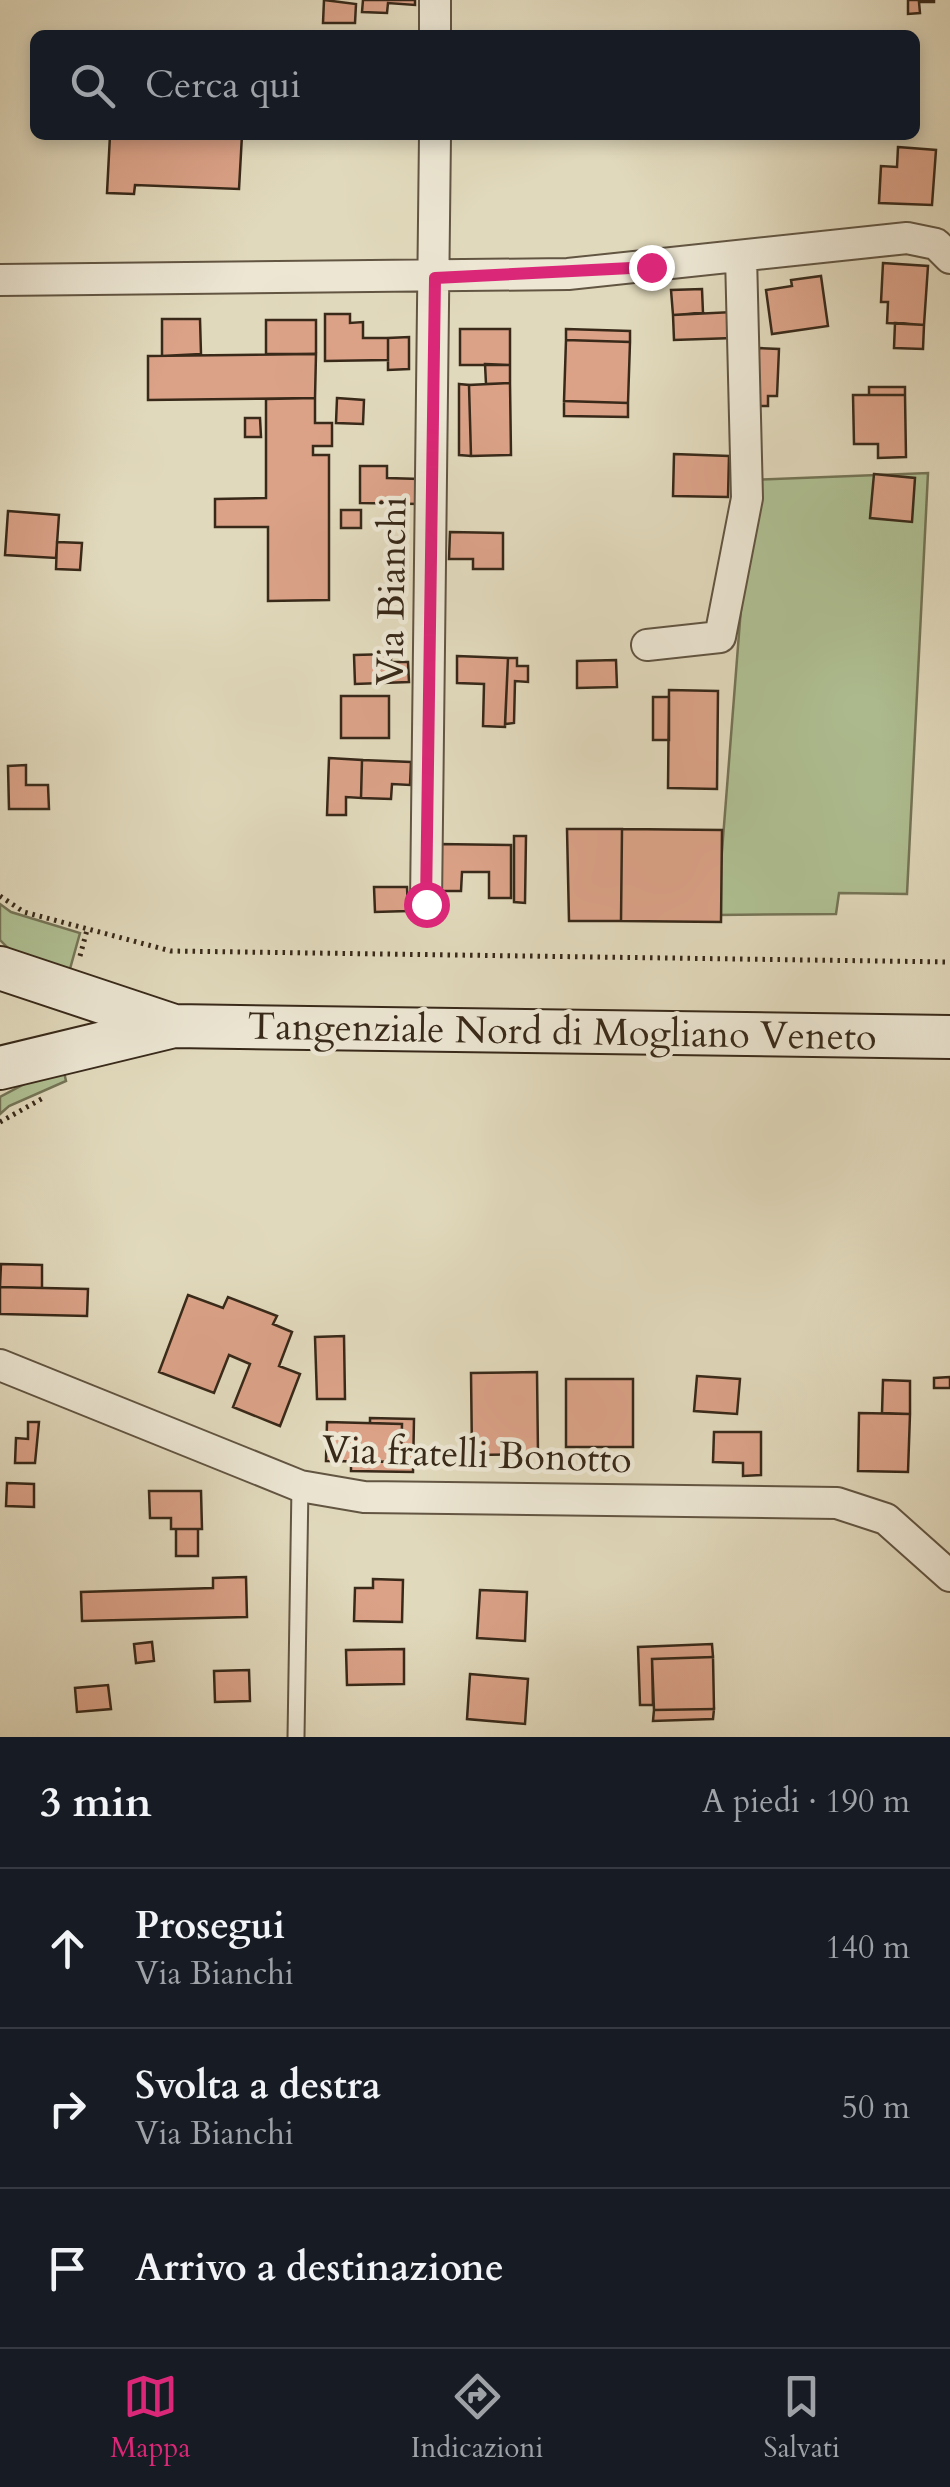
<!DOCTYPE html>
<html lang="it">
<meta charset="utf-8">
<style>
:root{--surface:#171b24;--page:#20242c;--text:#f1f3f6;--muted:#9ea1a6;--line:#363941;--accent:#db2777}
body{margin:0;font-family:Cardo,serif;background:var(--page);color:var(--text)}
.stop{position:absolute;width:30px;height:30px;margin:-22px;border:8px solid #db2777;border-radius:50%;background:#fff}
.stop.end{background:#db2777;border-color:#fff;box-shadow:0 2px 10px #0008}
.list{margin:0;padding:0;list-style:none}
h2{display:flex;justify-content:space-between;align-items:center;height:130px;margin:0;padding:0 40px;font-size:42px}
h2 small{font-size:32px;font-weight:400;color:var(--muted)}
.list li{display:grid;grid-template-columns:65px 1fr auto;gap:30px;align-items:center;box-sizing:border-box;height:160px;padding:0 40px;border-top:2px solid var(--line)}
.list b{display:block;font-size:38px;white-space:nowrap}
.list p{margin:0;font-size:32px;white-space:nowrap;color:var(--muted)}
.list em{font-size:32px;font-style:normal;color:var(--muted)}
.icon{flex:none;width:55px;height:55px;fill:none;stroke:currentColor;stroke-width:2;stroke-linecap:round;stroke-linejoin:round}
.map{position:relative;flex:none;width:950px;height:1737px;overflow:hidden}
.search{position:absolute;background:var(--surface);box-shadow:0 5px 15px #0003;left:30px;right:30px;top:30px;height:110px;display:flex;align-items:center;gap:25px;box-sizing:border-box;padding:0 35px;border-radius:15px;color:var(--muted);font-size:38px}
.sheet{height:610px;background:var(--surface)}
nav{display:flex;justify-content:space-around;align-items:center;box-sizing:border-box;height:140px;border-top:2px solid var(--line);background:var(--surface);font-size:28px;color:var(--muted)}
nav a{display:grid;justify-items:center;gap:5px}
nav .on{color:var(--accent)}
.map>svg:first-child{display:block}
</style>
<div class="map">
<svg width="950" height="1737" viewBox="0 0 950 1737">
<rect width="100%" height="100%" fill="#e1d9bc"/>
<filter id="stains"><feTurbulence type="fractalNoise" baseFrequency=".002" numOctaves="4"/><feColorMatrix values="0 0 0 0 .2 0 0 0 0 .09 0 0 0 0 .02 0 0 0 .5 -.17"/></filter>
<radialGradient id="worn" r=".72"><stop offset=".6" stop-color="#630" stop-opacity="0"/><stop offset="1" stop-color="#630" stop-opacity=".3"/></radialGradient>
<!-- green -->
<path fill="#afc093" stroke="#747456" stroke-width="2.5" d="M928 473 907 894 839 893 836 914 717 915 751 480Z
M0 904 11 912 80 933 68 976C41 968 19 961 0 940Z
M64 1072 66 1081 9 1106 0 1114V1097L34 1079Z"/>
<!-- building -->
<path fill="#dba288" stroke="#382919" stroke-width="2.5" d="M324 0 356 4 355 23H323Z
M363 0H415V5L388 3 387 13 362 12Z
M908 0H934V2H919L920 13 908 14Z
M110 135H242L239 189 135 185 134 194 107 193Z
M898 147 936 150 932 205 879 203 881 166 897 167Z
M883 263 928 266 924 325 887 323 888 302H881Z
M821 276 828 326 772 334 766 290 792 286 791 280Z
M702 289 703 313 673 315 671 290Z
M733 312V338L674 340 673 315Z
M325 314H350V323L363 322V338H388V360L325 361Z
M162 319H200L201 354 162 356Z
M266 320H316V354H266Z
M895 323 924 325 923 349 894 348Z
M460 329H510V365H460Z
M566 329 630 331V342L566 340Z
M409 337V369L388 370V338Z
M566 340 630 342 628 403 564 401Z
M759 348 779 349 777 396H768V406H756Z
M316 354 315 398 148 400V356Z
M485 364 510 365V383L486 384Z
M510 383 511 455 471 456 469 385Z
M459 384 469 385 471 456 459 455Z
M869 387H905V395H869Z
M853 395H905L906 457 878 458V444H854Z
M315 398V423H332V446H313V455H329V600L268 601V527H215V499L266 498V399Z
M337 398 364 400 363 424 336 423Z
M564 401 628 403V417L564 416Z
M245 418H260L261 437H245Z
M674 454 729 456 728 497 673 496Z
M360 466H387V478L420 479V504L360 503Z
M874 474 915 478 912 522 870 518Z
M341 510H361V528H341Z
M8 511 59 515 56 558 5 555Z
M450 532 503 533V569H473V559H449Z
M57 542 82 543 80 570 56 569Z
M391 654V662H408L409 682 355 684 354 655Z
M457 656 508 658 505 727 483 726 484 684 457 683Z
M508 658H517V666H528V682L515 681 514 723 505 724Z
M616 660 617 687 577 688V661Z
M669 690 718 691 717 789 668 788Z
M341 696H389V738H341Z
M653 697H669V740H653Z
M329 758 362 760 361 798 346 797V815H327Z
M362 760 411 762 410 785 392 784 391 799 361 798Z
M26 765V785H48L49 809H9L8 766Z
M567 829H622L621 921H569Z
M622 829 722 830 721 922 621 921Z
M514 836H526L525 903 514 902Z
M438 844 511 845V898H489V872H462L461 891H438Z
M374 887H407L408 911 375 912Z
M1 1264 42 1265V1288L0 1287Z
M0 1287 88 1289 87 1316 0 1314Z
M188 1295 223 1308 228 1297 277 1316 273 1324 292 1332 279 1366 300 1374 280 1426 233 1407 250 1364 229 1355 214 1393 159 1372Z
M344 1336 345 1399H317L315 1337Z
M537 1372 538 1454 472 1455 471 1373Z
M697 1376 740 1379 737 1414 694 1411Z
M950 1377V1388H934V1378Z
M566 1379H633V1447H566Z
M883 1380 910 1381V1414L882 1413Z
M859 1413 910 1414 908 1472 858 1471Z
M370 1418 414 1419 413 1472 351 1471V1461L401 1462 402 1424 370 1423Z
M28 1422H39L35 1463H15L16 1438 28 1439Z
M327 1422 402 1424 401 1462 326 1461Z
M714 1432H761V1475L743 1476V1463L713 1462Z
M7 1483 34 1484V1507L6 1506Z
M149 1491H201L202 1529H171V1518H150Z
M176 1529H198V1556H176Z
M246 1577 247 1617 82 1621 81 1592 213 1588V1578Z
M373 1579 403 1580 402 1622 354 1621 355 1588H373Z
M480 1590 527 1592 525 1641 477 1638Z
M152 1642 154 1661 136 1663 134 1644Z
M712 1644 713 1657 652 1659 653 1705H640L638 1647Z
M404 1649V1684L347 1685 346 1650Z
M713 1657 714 1709 654 1710 652 1659Z
M249 1670 250 1701 215 1702 214 1671Z
M470 1674 528 1679 525 1724 467 1719Z
M108 1685 111 1709 77 1712 75 1688Z
M714 1709 713 1719 653 1721 654 1710Z"/>
<g fill="none" stroke-linecap="round" stroke-linejoin="round">
<!-- lane casing -->
<g stroke="#625542" stroke-width="19">
<path id="lane" d="M296 1737 300 1486"/>
</g>
<!-- street casing -->
<g stroke="#625542" stroke-width="34">
<path id="street" d="M435 35V0
M0 280 568 274 907 238 936 244 950 258
M647 645 720 637 747 498 741 256
M426 904 435 135
M0 1365 300 1486 364 1497 837 1503 886 1519 950 1576"/>
</g>
<!-- secondary casing -->
<g stroke="#382919" stroke-width="46">
<path id="secondary" d="M0 968 174 1026
M0 1068 174 1026 950 1037"/>
</g>
<!-- path -->
<path stroke="#382919" stroke-width="5" stroke-dasharray="2.5 5" stroke-linecap="butt" d="M0 896 24 912 171 951 950 962
M80 956 87 930
M0 1122 45 1097"/>
<!-- lane -->
<use href="#lane" stroke="#ece6d3" stroke-width="15"/>
<!-- street -->
<use href="#street" stroke="#ece6d3" stroke-width="30"/>
<!-- secondary -->
<use href="#secondary" stroke="#ece6d3" stroke-width="42"/>
</g>
<g fill="none" stroke-linecap="round" stroke-linejoin="round">
<!-- route -->
<path stroke="#db2777" stroke-width="12" d="M426 904 435 278 651 267"/>
</g>
<g text-anchor="middle" stroke-width="9" stroke-linejoin="round" paint-order="stroke">
<!-- street labels -->
<g font-size="38" fill="#382919" stroke="#ece6d3">
<text transform="translate(391 591) rotate(-89)" y="13">Via Bianchi</text>
<text transform="translate(562 1031) rotate(1)" y="13">Tangenziale Nord di Mogliano Veneto</text>
<text transform="translate(477 1454) rotate(2)" y="13">Via fratelli Bonotto</text>
</g>
</g>
<rect width="100%" height="100%" filter="url(#stains)"/>
<rect width="100%" height="100%" fill="url(#worn)"/>
</svg>
<div class="stop" style="left:426px;top:904px"></div>
<div class="stop end" style="left:651px;top:267px"></div>
<div class="search"><svg class="icon" aria-label="search" viewBox="0 0 24 24"><circle cx="10" cy="10" r="6"/><path d="M15 15l6 6"/></svg>Cerca qui</div>
</div>
<section class="sheet">
<h2>3 min<small>A piedi · 190 m</small></h2>
<ul class="list">
<li><svg class="icon" aria-label="ahead" viewBox="0 0 24 24"><path d="M12 20V5M6 11l6-6 6 6"/></svg><div><b>Prosegui</b><p>Via Bianchi</p></div><em>140 m</em></li>
<li><svg class="icon" aria-label="right" viewBox="0 0 24 24"><path d="M7 20v-9h11M14 6l5 5-5 5"/></svg><div><b>Svolta a destra</b><p>Via Bianchi</p></div><em>50 m</em></li>
<li><svg class="icon" aria-label="arrive" viewBox="0 0 24 24"><path d="M6 21V4h12l-3 4 3 4H6"/></svg><div><b>Arrivo a destinazione</b></div></li>
</ul>
</section>
<nav>
<a class="on"><svg class="icon" aria-label="map" viewBox="0 0 24 24"><path d="M3 6l6-2 6 2 6-2v14l-6 2-6-2-6 2zM9 4v14M15 6v14"/></svg>Mappa</a>
<a><svg class="icon" aria-label="directions" viewBox="0 0 24 24"><path d="M12 3l9 9-9 9-9-9zM9 14v-3h6M13 9l2 2-2 2"/></svg>Indicazioni</a>
<a><svg class="icon" aria-label="saved" viewBox="0 0 24 24"><path d="M7 4h10v16l-5-4-5 4z"/></svg>Salvati</a>
</nav>
